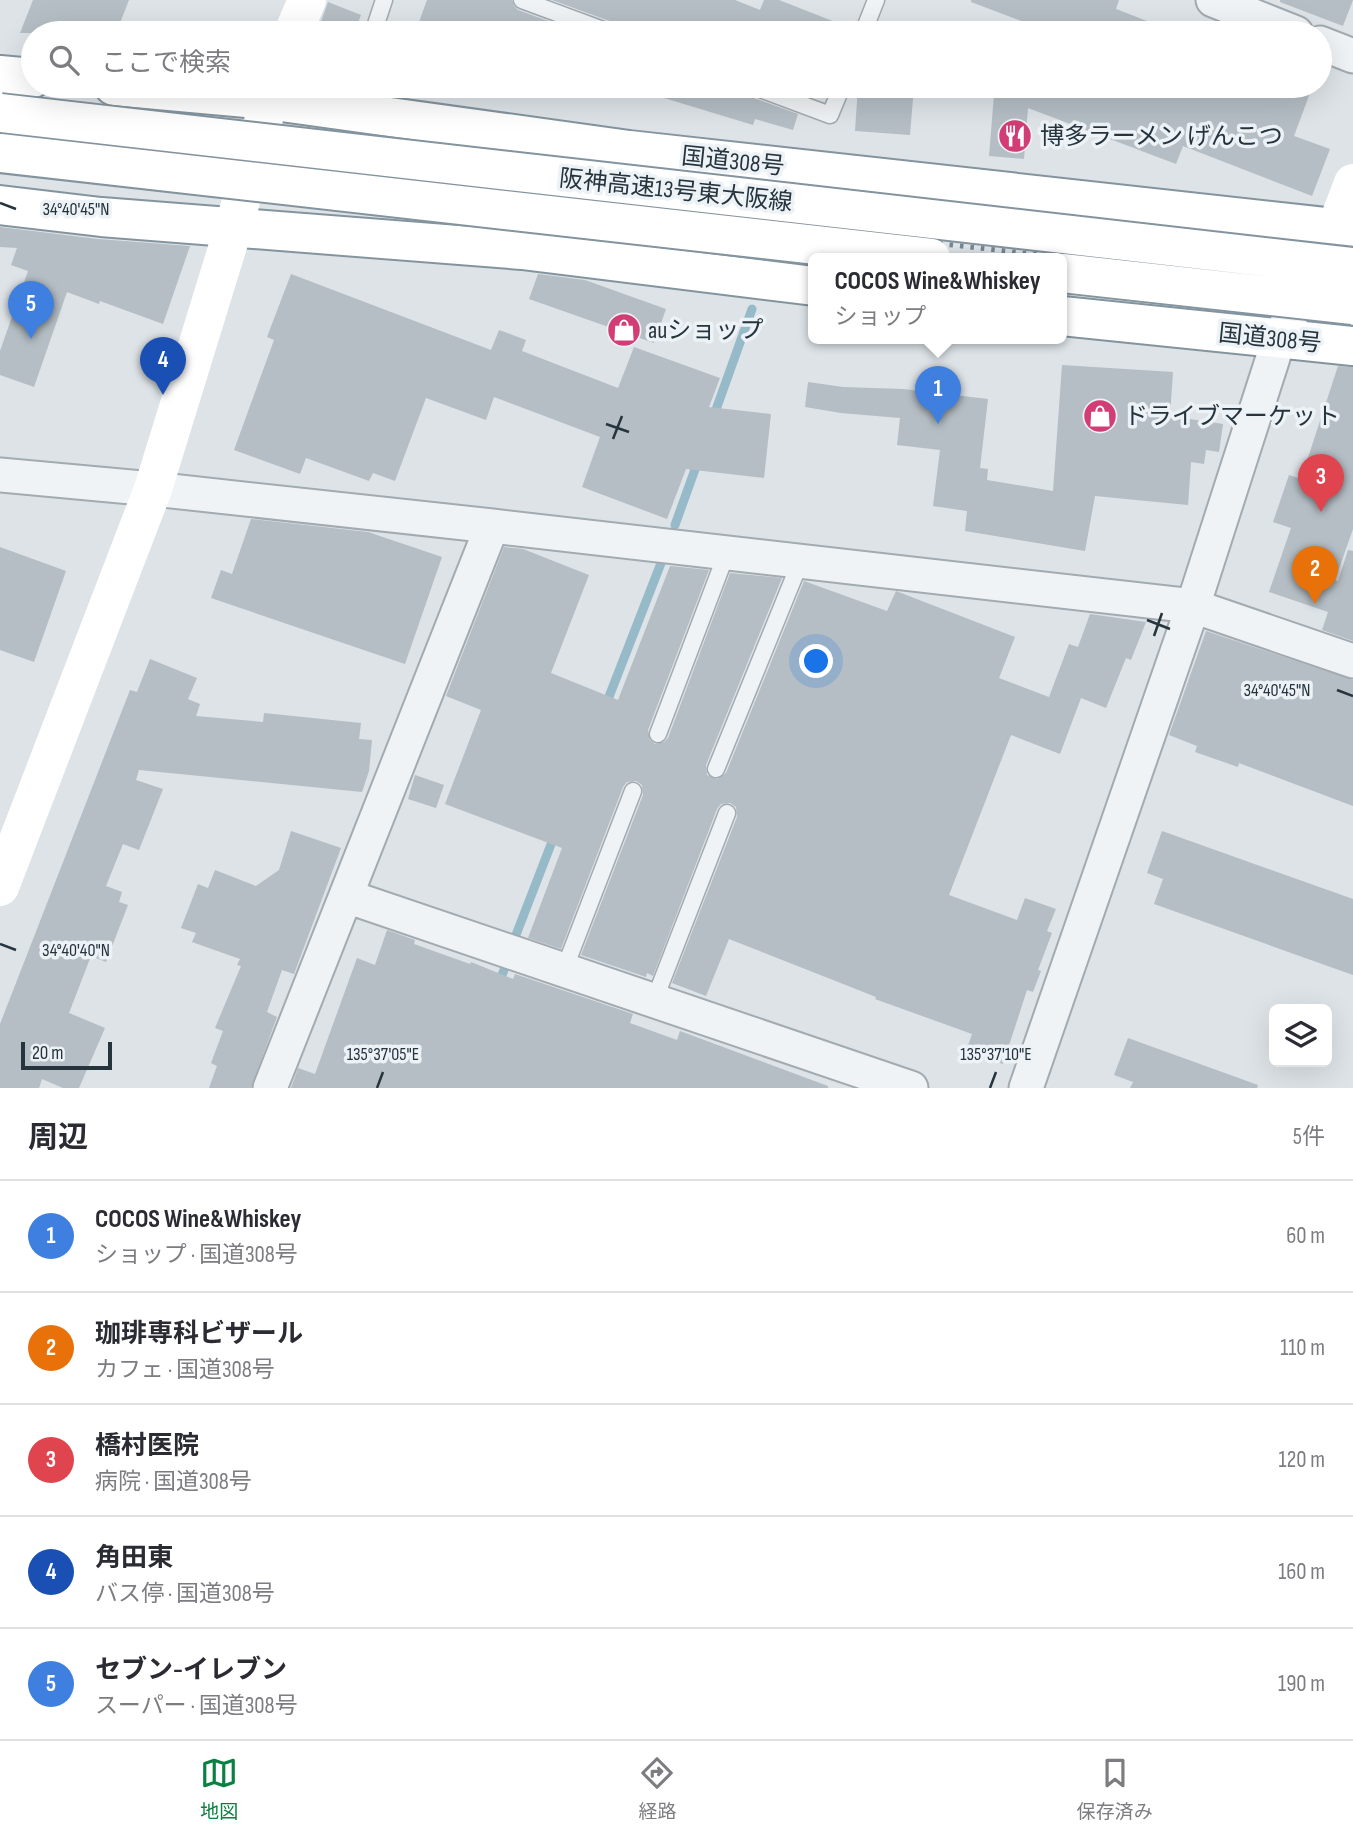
<!DOCTYPE html>
<html lang="ja">
<meta charset="utf-8">
<style>
:root{--surface:#fff;--page:#f7f7f7;--text:#2b2b33;--muted:#7c7c81;--line:#e1e1e2;--accent:#0b8043}
body{margin:0;font-family:"Sofia Sans Condensed","Noto Sans JP",sans-serif;background:var(--page);color:var(--text)}
.controls{position:absolute;right:21px;bottom:21px;display:grid;overflow:hidden;border-radius:10px;box-shadow:0 7px 28px #0002}
.controls button{width:63px;height:63px;display:grid;place-items:center;padding:0;border:0;border-bottom:2px solid var(--line);background:var(--surface);color:var(--text);font:35px sans-serif}
.scale{position:absolute;left:21px;bottom:18px;width:91px;box-sizing:border-box;padding-left:7px;border:4px solid #26343e;border-top:0;font-size:19px;line-height:24px;white-space:nowrap;color:#26343e;-webkit-text-stroke:5px #ecf2f5;paint-order:stroke}
.you{position:absolute;left:817px;top:662px;width:24px;height:24px;margin:-18px;border:5px solid #fff;border-radius:50%;background:#1a73e8;box-shadow:0 0 0 10px #1a73e833}
.badge{display:grid;place-items:center;width:46px;height:46px;border-radius:50%;background:var(--accent);color:#fff;font-size:23px;font-weight:700}
.pin{position:absolute;translate:-50% -58px;filter:drop-shadow(0 2px 4px #0008)}
.pin::after{content:'';position:absolute;top:37px;width:24px;height:21px;background:inherit;clip-path:polygon(0 0,100% 0,50% 100%)}
.popup{position:absolute;left:808px;top:253px;width:259px;height:91px;box-sizing:border-box;display:grid;place-content:center;border-radius:10px;background:var(--surface);filter:drop-shadow(0 2px 5px #0005);font-size:23px;white-space:nowrap;color:var(--muted)}
.popup b{font-size:26px;color:var(--text)}
.popup::after{content:'';position:absolute;left:50%;top:100%;margin-left:-14px;border:14px solid transparent;border-top-color:var(--surface)}
.list{margin:0;padding:0;list-style:none}
h2{display:flex;justify-content:space-between;align-items:center;height:91px;margin:0;padding:0 28px;font-size:30px}
h2 small{font-size:23px;font-weight:400;color:var(--muted)}
.list li{display:grid;grid-template-columns:46px 1fr auto;gap:21px;align-items:center;box-sizing:border-box;height:112px;padding:0 28px;border-top:2px solid var(--line)}
.list b{display:block;font-size:26px;white-space:nowrap}
.list p{margin:0;font-size:23px;white-space:nowrap;color:var(--muted)}
.list em{font-size:23px;font-style:normal;color:var(--muted)}
.icon{flex:none;width:38px;height:38px;fill:none;stroke:currentColor;stroke-width:2;stroke-linecap:round;stroke-linejoin:round}
.map{position:relative;flex:none;width:1353px;height:1088px;overflow:hidden}
.search{position:absolute;background:var(--surface);box-shadow:0 7px 28px #0002;left:21px;right:21px;top:21px;height:77px;display:flex;align-items:center;gap:18px;box-sizing:border-box;padding:0 24px;border-radius:38px;color:var(--muted);font-size:26px}
.sheet{height:651px;background:var(--surface)}
nav{display:flex;justify-content:space-around;align-items:center;box-sizing:border-box;height:98px;border-top:2px solid var(--line);background:var(--surface);font-size:19px;color:var(--muted)}
nav a{display:grid;justify-items:center;gap:4px}
nav .on{color:var(--accent)}
.map>svg:first-child{display:block}
</style>
<div class="map">
<svg width="1353" height="1088" viewBox="0 0 1353 1088">
<rect width="100%" height="100%" fill="#dde3e7"/>
<g fill="none" stroke-linecap="round" stroke-linejoin="round">
<!-- stream -->
<path stroke="#97bac9" stroke-width="9" d="M713 418 752 309
M675 525 698 461
M605 707 663 558
M514 940 555 834
M498 985 504 970"/>
</g>
<!-- building -->
<path fill="#b4bec4" d="M33 0H129L116 33H94L75 26 73 33H20Z
M427 0H512L514 6 518 10 581 33H415Z
M552 0H735L760 10 764 0H779L853 29V33H621L619 27 615 23Z
M971 0H1119L1116 9 1173 31V33H1053L971 2Z
M1280 0H1353L1343 26 1280 2Z
M328 2 361 15 354 33H317Z
M642 86H742L744 92 748 96 798 114 793 130 755 119 753 125 641 91Z
M781 86H806L804 94Z
M858 86H914L910 135 855 131Z
M976 86H1291L1310 93 1294 136 1330 149 1312 196 1183 146 1176 164 1028 108 1024 159 989 156 994 95 976 88Z
M0 227 98 239 190 246 163 324 100 301 99 304 67 292 34 387 0 375V351L28 271 11 265 17 248 0 247Z
M291 274 491 350 499 330 526 340 522 351 618 388 634 347 720 378 709 407 771 414 764 478 686 469 667 519 582 487 600 437 494 397 486 420 426 398 395 481 373 473 369 481 306 458 300 474 234 450 274 340 267 337Z
M538 274 585 280 666 309 654 343 529 299Z
M1062 365 1173 372 1170 416 1223 424 1219 452 1206 450 1204 464 1191 462 1188 505 1095 496 1085 551 965 531 967 511 933 506 940 450 897 445 900 418 841 413 805 407 808 382 843 387 903 389 988 399 980 468 988 469 987 480 1053 491Z
M1338 366 1353 367V529L1335 580 1338 581 1348 550 1353 551V641L1322 630 1328 612 1269 592 1291 528 1273 522 1289 475 1301 479Z
M251 519 368 532 442 557 405 664 211 598 221 570 232 574Z
M0 547 66 571 34 662 0 650Z
M504 547 523 549 589 575 551 673 618 700 670 566 709 570 648 730 650 740 655 744 664 742 668 738 730 573 782 578 706 765 707 775 717 779 726 773 804 581 887 611 896 591 1015 637 999 678 1049 697 1069 644 1078 647 1090 614 1146 622 1131 660 1126 658 1106 708 1081 698 1060 754 1011 735 949 895 1017 920 1025 898 1056 909 1047 931 1052 933 1038 970 1041 971 1033 992 1027 990 1003 1064 966 1051 972 1034 875 999 876 997 729 939 706 996 672 983 737 817 736 807 730 803 721 804 717 809 653 976 647 973 646 977 581 955 643 795 642 785 636 781 627 782 623 787 561 949 528 938 562 848 445 804 481 710 446 696Z
M1206 631 1353 680V806L1239 763 1238 767 1195 752 1197 746 1169 735Z
M150 659 197 678 188 699 200 704 196 716 263 722 264 713 361 723 359 739 372 740 369 771 362 792 139 770 136 780 163 789 139 850 123 844 106 886 122 892 119 902 128 905 106 962 91 956 69 1013 105 1028 79 1088H63L42 1079 39 1088H0V1024L130 690 137 692Z
M415 775 444 785 436 808 408 799Z
M291 831 341 848 294 974 282 970 267 1012 277 1017 251 1088H209L217 1066 211 1063 223 1031 215 1028 241 966 237 965 240 959 192 942 196 933 181 928 198 884 208 888 215 870 256 886 279 870Z
M1162 831 1353 899V975L1154 904 1163 879 1147 873Z
M387 930 415 940 414 944 470 964 471 962 513 979 515 974 633 1014 630 1023 677 1040 680 1031 828 1086V1088H291L298 1068 315 1074 357 958 375 965Z
M1128 1038 1258 1085 1257 1088H1130L1133 1082 1114 1075Z"/>
<g fill="none" stroke-linecap="round" stroke-linejoin="round">
<!-- lane casing -->
<g stroke="#a2abb1" stroke-width="19">
<path id="lane" d="M522 0 611 33
M373 33 384 0
M863 33 876 0
M752 86 830 115 842 86
M346 110 355 86
M658 734 727 552
M716 769 801 560
M564 970 633 791
M654 1001 727 813"/>
</g>
<!-- street casing -->
<g stroke="#a2abb1" stroke-width="37">
<path id="street" d="M1213 0 1296 33
M1320 43 1353 56
M0 475 153 489 492 526 1193 606 1353 661
M346 896 911 1088
M270 1088 492 526
M1026 1088 1193 606 1279 339 1310 278"/>
</g>
<!-- highway casing -->
<g stroke="#84949e" stroke-width="42">
<path id="highway" d="M0 75 33 78
M114 86 267 100 629 150 1353 230
M0 205 101 217 522 250 814 286
M1062 316 1353 346"/>
</g>
<!-- lane -->
<use href="#lane" stroke="#f0f3f5" stroke-width="16"/>
<!-- street -->
<use href="#street" stroke="#f0f3f5" stroke-width="33"/>
<!-- secondary -->
<path stroke="#fff" stroke-width="38" d="M293 33 307 0
M1336 228 1353 183
M0 887 153 489 234 226 273 86"/>
<!-- highway -->
<use href="#highway" stroke="#fff" stroke-width="38"/>
<!-- rail -->
<path stroke="#768691" stroke-width="5" stroke-dasharray="3.5 7" stroke-linecap="butt" d="M0 124 215 150 1353 265
M0 138 1353 290"/>
<!-- highway-bridge casing -->
<g stroke="#84949e" stroke-width="42" stroke-linecap="butt">
<path id="highway-bridge" d="M0 113 1353 267
M0 153 931 258
M1062 273 1353 305"/>
</g>
<!-- highway-bridge -->
<use href="#highway-bridge" stroke="#fff" stroke-width="38"/>
</g>
<!-- ticks -->
<path fill="none" stroke="#26343e" stroke-width="2.5" d="M0 203 16 209M606 424 629 432M613 439 622 416M1147 620 1170 629M1154 636 1162 613M1337 690 1353 696M0 944 16 950M377 1088 383 1072M990 1088 996 1072"/>
<!-- icons -->
<defs>
<g id="restaurant-disc" transform="scale(1.75)"><circle r="9.5" fill="#d13d74" stroke="#ecf2f5"/><path d="M-5-6h1v4h1v-4h1v4h1v-4h1v5L-1.5 .5V6h-2V.5L-5-1ZM5-6V6H3V1.5H1.5Q1.5-4 5-6Z" fill="#fff"/></g>
<g id="shop-disc" transform="scale(1.75)"><circle r="9.5" fill="#d13d74" stroke="#ecf2f5"/><path d="M-5-2.5h2.3a2.7 3.5 0 0 1 5.4 0H5L5.5 6h-11ZM-1.5-2.5h3a1.5 2.3 0 0 0-3 0Z" fill="#fff"/></g>
</defs>
<g fill-rule="evenodd">
<use href="#restaurant-disc" x="1015" y="136"/>
<use href="#shop-disc" x="624" y="330"/>
<use href="#shop-disc" x="1100" y="416"/>
</g>
<g text-anchor="middle" stroke-width="7" stroke-linejoin="round" paint-order="stroke">
<!-- poi labels -->
<g font-size="24" fill="#26343e" stroke="#ecf2f5" text-anchor="start">
<text x="1040" y="144">博多ラーメン げんこつ</text>
<text x="648" y="338">auショップ</text>
<text x="1124" y="424">ドライブマーケット</text>
</g>
<!-- street labels -->
<g font-size="24" fill="#26343e" stroke="#ecf2f5">
<text transform="translate(733 161) rotate(6)" y="8">国道308号</text>
<text transform="translate(676 190) rotate(6)" y="8">阪神高速13号東大阪線</text>
<text transform="translate(1270 338) rotate(6)" y="8">国道308号</text>
</g>
</g>
<g font-size="18" text-anchor="middle" fill="#26343e" stroke="#ecf2f5" stroke-width="7" stroke-linejoin="round" paint-order="stroke">
<text x="76" y="215">34°40'45"N</text>
<text x="1277" y="696">34°40'45"N</text>
<text x="76" y="956">34°40'40"N</text>
<text x="383" y="1060">135°37'05"E</text>
<text x="996" y="1060">135°37'10"E</text>
</g>
</svg>
<div class="controls">
<button><svg class="icon" aria-label="layers" viewBox="0 0 24 24"><path d="M12 4l9 5-9 5-9-5zM3 14l9 5 9-5"/></svg></button>
</div>
<div class="scale">20 m</div>
<div class="you"></div>
<div class="pin badge" style="left:938px;top:424px;background:#3f7fe0">1</div>
<div class="popup"><b>COCOS Wine&amp;Whiskey</b>ショップ</div>
<div class="pin badge" style="left:1315px;top:604px;background:#e8710a">2</div>
<div class="pin badge" style="left:1321px;top:512px;background:#e0444e">3</div>
<div class="pin badge" style="left:163px;top:395px;background:#1a4fb4">4</div>
<div class="pin badge" style="left:31px;top:339px;background:#3f7fe0">5</div>
<div class="search"><svg class="icon" aria-label="search" viewBox="0 0 24 24"><circle cx="10" cy="10" r="6"/><path d="M15 15l6 6"/></svg>ここで検索</div>
</div>
<section class="sheet">
<h2>周辺<small>5件</small></h2>
<ul class="list">
<li><span class="badge" style="background:#3f7fe0">1</span><div><b>COCOS Wine&amp;Whiskey</b><p>ショップ · 国道308号</p></div><em>60 m</em></li>
<li><span class="badge" style="background:#e8710a">2</span><div><b>珈琲専科ビザール</b><p>カフェ · 国道308号</p></div><em>110 m</em></li>
<li><span class="badge" style="background:#e0444e">3</span><div><b>橋村医院</b><p>病院 · 国道308号</p></div><em>120 m</em></li>
<li><span class="badge" style="background:#1a4fb4">4</span><div><b>角田東</b><p>バス停 · 国道308号</p></div><em>160 m</em></li>
<li><span class="badge" style="background:#3f7fe0">5</span><div><b>セブン-イレブン</b><p>スーパー · 国道308号</p></div><em>190 m</em></li>
</ul>
</section>
<nav>
<a class="on"><svg class="icon" aria-label="map" viewBox="0 0 24 24"><path d="M3 6l6-2 6 2 6-2v14l-6 2-6-2-6 2zM9 4v14M15 6v14"/></svg>地図</a>
<a><svg class="icon" aria-label="directions" viewBox="0 0 24 24"><path d="M12 3l9 9-9 9-9-9zM9 14v-3h6M13 9l2 2-2 2"/></svg>経路</a>
<a><svg class="icon" aria-label="saved" viewBox="0 0 24 24"><path d="M7 4h10v16l-5-4-5 4z"/></svg>保存済み</a>
</nav>
